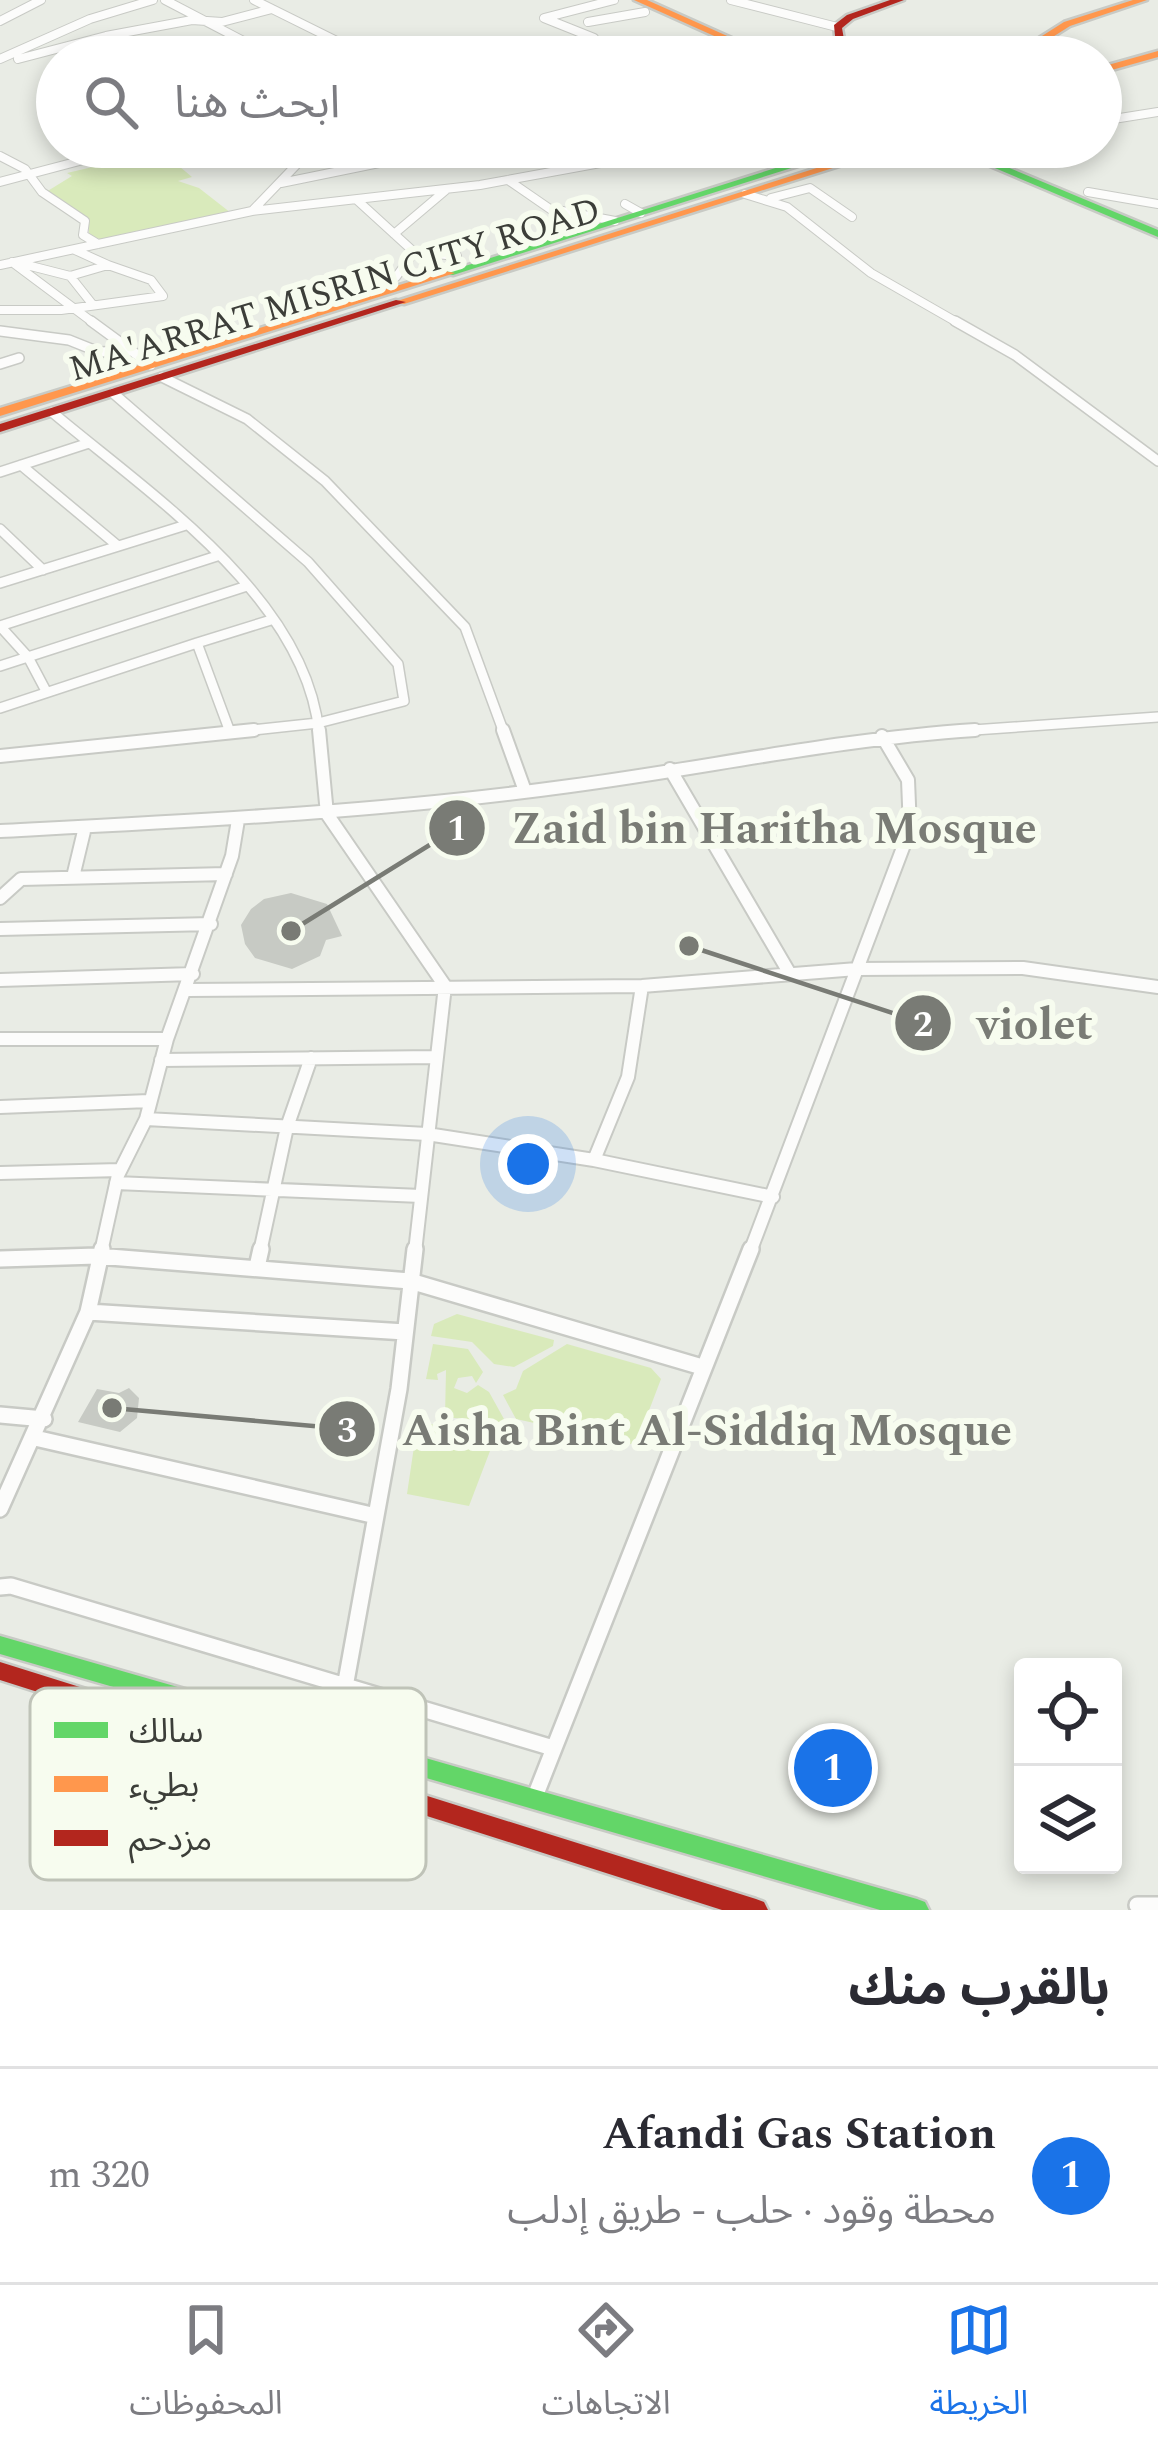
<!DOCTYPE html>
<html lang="ar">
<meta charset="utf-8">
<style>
:root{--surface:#fff;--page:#f7f7f7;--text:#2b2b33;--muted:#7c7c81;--line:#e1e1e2;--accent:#1a73e8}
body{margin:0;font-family:Spectral,"Noto Sans Arabic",serif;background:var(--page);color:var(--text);direction:rtl}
.controls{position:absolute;right:36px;bottom:36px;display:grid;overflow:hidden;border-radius:12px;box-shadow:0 6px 18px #0003}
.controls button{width:108px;height:108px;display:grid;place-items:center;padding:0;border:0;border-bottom:3px solid var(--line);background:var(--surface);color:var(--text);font:60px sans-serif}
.you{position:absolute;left:528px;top:1164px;width:42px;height:42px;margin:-30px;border:9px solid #fff;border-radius:50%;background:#1a73e8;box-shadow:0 0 0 18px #1a73e833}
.badge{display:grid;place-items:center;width:78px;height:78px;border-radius:50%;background:var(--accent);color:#fff;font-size:39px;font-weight:700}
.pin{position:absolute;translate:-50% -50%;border:6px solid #fff;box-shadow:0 3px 12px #0006}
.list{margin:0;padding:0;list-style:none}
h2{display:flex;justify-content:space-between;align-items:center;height:156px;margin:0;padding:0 48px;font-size:51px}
h2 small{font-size:39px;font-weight:400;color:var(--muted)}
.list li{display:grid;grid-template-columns:78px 1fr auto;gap:36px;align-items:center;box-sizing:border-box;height:216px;padding:0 48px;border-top:3px solid var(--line)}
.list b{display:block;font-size:45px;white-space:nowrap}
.list p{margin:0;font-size:39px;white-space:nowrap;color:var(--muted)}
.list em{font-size:39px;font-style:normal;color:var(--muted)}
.icon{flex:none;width:66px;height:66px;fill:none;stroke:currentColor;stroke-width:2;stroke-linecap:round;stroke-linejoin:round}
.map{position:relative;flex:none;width:1158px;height:1910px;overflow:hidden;direction:ltr}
.search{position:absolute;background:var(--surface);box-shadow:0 6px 18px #0003;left:36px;right:36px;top:36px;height:132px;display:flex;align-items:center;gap:30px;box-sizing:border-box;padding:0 42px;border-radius:66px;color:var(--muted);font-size:45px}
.sheet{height:372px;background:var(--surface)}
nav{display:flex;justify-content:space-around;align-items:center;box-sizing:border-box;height:168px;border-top:3px solid var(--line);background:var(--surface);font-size:33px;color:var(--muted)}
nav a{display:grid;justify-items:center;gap:6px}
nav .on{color:var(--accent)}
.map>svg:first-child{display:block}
</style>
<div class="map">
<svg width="1158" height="1910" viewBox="0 0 1158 1910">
<rect width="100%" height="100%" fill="#e9ece5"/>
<!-- green -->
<path fill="#d9eabb" d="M161 151 192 177 178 181 199 188 231 213 102 240 89 235V221L46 192 72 176 67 173Z
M457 1314 554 1340 553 1346 514 1367 494 1364 472 1342 431 1336 434 1324Z
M433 1344 468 1349 483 1372 476 1383 472 1376 458 1378 454 1388 467 1393 478 1385 489 1392 504 1419 502 1423 445 1417 446 1370 437 1374 438 1380 426 1379Z
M567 1344 651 1368 661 1379 637 1442 623 1446 624 1435 600 1425H582L580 1433 516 1419 503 1395 516 1389 523 1371Z
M431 1424 498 1430 469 1506 407 1494 415 1440 429 1439Z"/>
<!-- building -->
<path fill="#c7cac4" d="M291 893 327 904 342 936 326 940 320 956 292 969 255 958 245 944 241 925 251 909 264 899Z
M129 1388 139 1398 137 1418 120 1432 78 1422 97 1389 119 1393Z
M808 1751 858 1755V1784L808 1780Z"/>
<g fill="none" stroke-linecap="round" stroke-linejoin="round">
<!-- street-far3 casing -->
<g stroke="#c8cac5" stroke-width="10">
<path id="street-far3" d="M165 0 274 57
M254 0 369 57
M731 0 837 27
M0 21 41 0
M588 22 645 12
M281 57 338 42
M442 57 462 52 479 57
M595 57 594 38 544 18 614 0
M0 59 90 19 153 0
M18 59 106 36 192 20 222 22 272 9
M1101 121 1158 112
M282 147 303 158
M559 147 581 163 584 147
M0 156 25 169 42 192 85 221 83 235 98 244
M508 180 566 220
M0 182 106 154
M281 183 384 162 395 150 389 147
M1088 192 1158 204
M745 194 787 207 871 273 960 324
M771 198 810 188 852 217
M357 200 414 252 396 277
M625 204 641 213
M552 209 615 221
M252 211 303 158 351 147
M394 234 446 190
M414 252 457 256
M12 262 95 324
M19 263 70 276 108 265 75 250
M0 265 252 211 480 185 688 147
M70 276 93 305
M0 310H61L163 296 151 280 108 265"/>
</g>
<!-- street-far2 casing -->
<g stroke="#c8cac5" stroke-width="12">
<path id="street-far2" d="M91 321 151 365
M955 321 1015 355 1158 461
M0 331 69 340 99 352 129 351
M0 364 19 358
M162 377 247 419 325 481 465 627 504 733
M113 393 308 562 398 664 404 701 318 723 225 733
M52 412C148 493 306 597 319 733
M21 465 118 546
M0 472 89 443
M0 529 43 570
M0 583 186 525
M0 626 217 556
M0 626 28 657 46 691
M197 643 271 620
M0 666 247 586
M0 708 197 643 230 732
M931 733 1158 717"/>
</g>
<!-- street-far1 casing -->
<g stroke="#c8cac5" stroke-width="16">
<path id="street-far1" d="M319 730 327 814 445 986 415 1252
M503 730 525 791
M0 756 254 730
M670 769 790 974
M0 831C191 821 381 812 570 786 706 768 838 739 975 730
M73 877 85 827
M0 898 21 879 226 874
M0 929 211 924
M0 980 193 974
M187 990 642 986 857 969 1023 968 1158 987
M0 1039H167
M161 1060 437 1057
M0 1107 149 1101
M146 1119 427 1134 594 1160 628 1077 642 986
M594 1160 773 1197
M0 1173 120 1170
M116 1183 421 1196
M101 1252 118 1175 146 1119 167 1039 232 856 238 820
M260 1252 287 1127 311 1058
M750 1252 910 829 908 780 882 736"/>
</g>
<!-- street casing -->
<g stroke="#c8cac5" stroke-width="20">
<path id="street" d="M0 1259 97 1256 410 1281 702 1367
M257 1267 261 1249
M88 1312 405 1332
M0 1415 44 1419
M35 1438 376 1516
M0 1509 88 1312 102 1249
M0 1587 11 1586 553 1748
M327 1741 345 1687 399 1389 415 1249
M534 1799 751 1249
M1137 1905H1158"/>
</g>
<!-- fast casing -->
<g stroke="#c8cac5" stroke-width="5">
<path id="fast" d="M842 147H858L453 275 443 273Z
M945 147H959L1158 230V237Z
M0 1636 917 1899 925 1902 929 1910H880L0 1654Z"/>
</g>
<!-- slow casing -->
<g stroke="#c8cac5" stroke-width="5">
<path id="slow" d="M634 0H647L774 57H761Z
M1133 0H1147L1070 26 1021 57H1009L1064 22Z
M1158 51V57L1101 73V67Z
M883 147H899L404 304 394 302Z
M445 271 455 273 0 416V408Z"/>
</g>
<!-- jam casing -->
<g stroke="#c8cac5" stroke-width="5">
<path id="jam" d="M890 0H904L853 19 842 28 847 57H837L834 25 847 15Z
M396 300 406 302 0 432V424Z
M0 1662 756 1899 764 1902 768 1910H722L0 1680Z"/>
</g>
<!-- street-far3 -->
<use href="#street-far3" stroke="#fcfcfb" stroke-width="8"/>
<!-- street-far2 -->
<use href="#street-far2" stroke="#fcfcfb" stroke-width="9"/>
<!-- street-far1 -->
<use href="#street-far1" stroke="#fcfcfb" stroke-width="12"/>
<!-- street -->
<use href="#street" stroke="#fcfcfb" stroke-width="15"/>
<!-- fast -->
<use href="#fast" fill="#63d668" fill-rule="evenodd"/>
<!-- slow -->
<use href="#slow" fill="#ff974d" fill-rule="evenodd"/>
<!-- jam -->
<use href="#jam" fill="#b3261e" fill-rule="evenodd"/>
</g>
<g text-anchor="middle" stroke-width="12" stroke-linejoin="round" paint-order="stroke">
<!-- far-street labels -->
<g font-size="36" fill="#3c3e39" stroke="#f7fcef">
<text transform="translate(334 288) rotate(-17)" y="13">MA'ARRAT MISRIN CITY ROAD</text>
</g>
</g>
<!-- legend -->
<rect x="30" y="1688" width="396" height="192" rx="18" fill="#f7fcef" stroke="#bfc3b8" stroke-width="3"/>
<rect x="54" y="1722" width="54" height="16" fill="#63d668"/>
<rect x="54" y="1776" width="54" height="16" fill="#ff974d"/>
<rect x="54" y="1830" width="54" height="16" fill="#b3261e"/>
<g font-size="33" fill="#3c3e39">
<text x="129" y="1742">سالك</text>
<text x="129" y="1796">بطيء</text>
<text x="129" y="1850">مزدحم</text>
</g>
<!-- callouts -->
<path fill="none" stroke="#797b75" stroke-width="4.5" d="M291 931L457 828M689 946L923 1023M112 1408L347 1429"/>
<g fill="#797b75" stroke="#f7fcef" stroke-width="4.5">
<circle cx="291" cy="931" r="12"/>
<circle cx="689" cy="946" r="12"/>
<circle cx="112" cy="1408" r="12"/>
<circle cx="457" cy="828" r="30"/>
<circle cx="923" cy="1023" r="30"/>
<circle cx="347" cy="1429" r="30"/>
</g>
<g font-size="36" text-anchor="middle" font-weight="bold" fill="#fff">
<text x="457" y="840">1</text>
<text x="923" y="1036">2</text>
<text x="347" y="1442">3</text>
</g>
<g font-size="45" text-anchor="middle" font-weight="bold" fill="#797b75" stroke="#f7fcef" stroke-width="12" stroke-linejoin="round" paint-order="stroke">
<text x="774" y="843">Zaid bin Haritha Mosque</text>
<text x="1035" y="1039">violet</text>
<text x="707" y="1445">Aisha Bint Al-Siddiq Mosque</text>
</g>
</svg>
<div class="controls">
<button><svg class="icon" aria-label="locate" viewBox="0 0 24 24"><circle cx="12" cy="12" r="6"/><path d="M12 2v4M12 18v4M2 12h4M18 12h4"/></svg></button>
<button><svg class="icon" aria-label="layers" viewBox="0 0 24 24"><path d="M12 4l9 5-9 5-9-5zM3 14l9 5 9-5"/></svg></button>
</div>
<div class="you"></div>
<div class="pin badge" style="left:833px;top:1768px">1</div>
<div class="search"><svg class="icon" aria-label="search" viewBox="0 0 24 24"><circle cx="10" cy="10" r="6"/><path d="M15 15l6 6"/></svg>ابحث هنا</div>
</div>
<section class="sheet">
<h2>بالقرب منك<small></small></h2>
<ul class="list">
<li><span class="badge">1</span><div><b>Afandi Gas Station</b><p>محطة وقود · حلب - طريق إدلب</p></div><em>320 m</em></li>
</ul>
</section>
<nav>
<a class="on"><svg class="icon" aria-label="map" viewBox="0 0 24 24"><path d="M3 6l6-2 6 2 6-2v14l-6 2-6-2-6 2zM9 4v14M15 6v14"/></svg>الخريطة</a>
<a><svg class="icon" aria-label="directions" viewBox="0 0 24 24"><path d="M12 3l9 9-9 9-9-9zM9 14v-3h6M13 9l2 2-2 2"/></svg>الاتجاهات</a>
<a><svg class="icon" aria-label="saved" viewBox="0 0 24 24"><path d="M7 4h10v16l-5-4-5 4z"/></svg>المحفوظات</a>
</nav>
